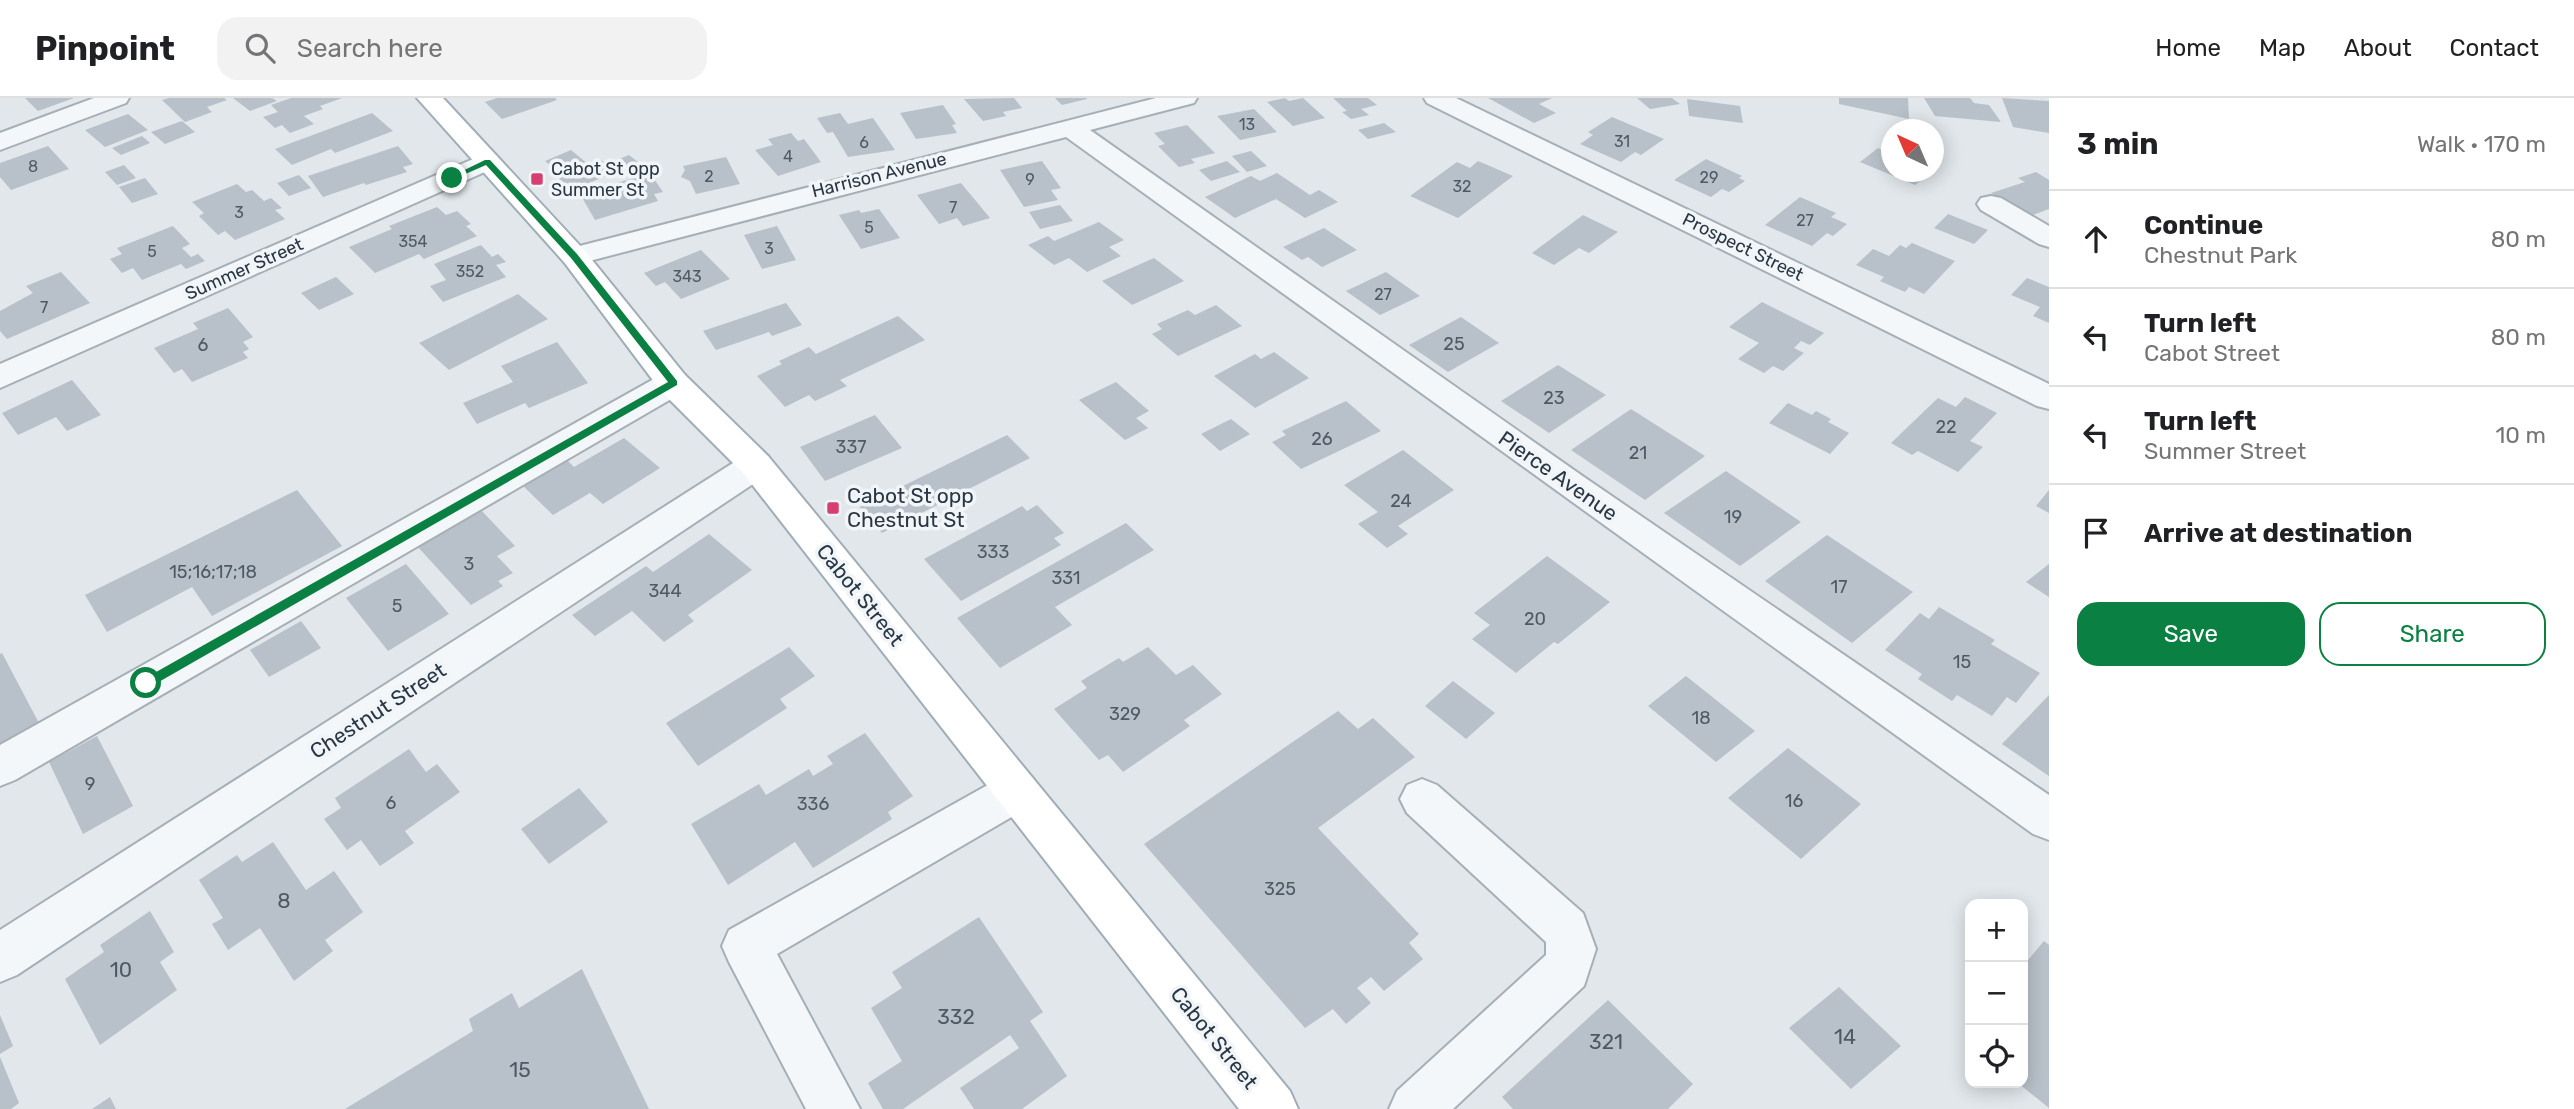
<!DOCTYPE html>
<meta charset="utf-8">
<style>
:root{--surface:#fff;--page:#f2f2f2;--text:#202124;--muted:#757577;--line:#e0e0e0;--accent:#0b8043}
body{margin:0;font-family:Rubik,sans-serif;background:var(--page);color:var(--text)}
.controls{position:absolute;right:21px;bottom:21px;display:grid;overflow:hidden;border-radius:14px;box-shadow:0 4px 18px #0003}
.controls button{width:63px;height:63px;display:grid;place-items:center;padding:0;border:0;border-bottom:2px solid var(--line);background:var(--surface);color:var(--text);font:35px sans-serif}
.compass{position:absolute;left:1881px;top:21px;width:63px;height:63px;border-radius:50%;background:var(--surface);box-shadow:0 4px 18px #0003;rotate:316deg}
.stop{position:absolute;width:21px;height:21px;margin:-16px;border:5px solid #0b8043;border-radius:50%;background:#fff}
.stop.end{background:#0b8043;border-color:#fff;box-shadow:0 2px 7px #0008}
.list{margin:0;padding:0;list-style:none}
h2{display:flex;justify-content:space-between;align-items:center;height:91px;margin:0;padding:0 28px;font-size:30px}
h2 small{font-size:23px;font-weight:400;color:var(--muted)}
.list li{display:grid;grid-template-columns:46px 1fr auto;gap:21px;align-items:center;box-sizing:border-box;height:98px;padding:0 28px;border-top:2px solid var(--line)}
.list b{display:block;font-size:26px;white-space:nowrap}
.list p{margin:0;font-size:23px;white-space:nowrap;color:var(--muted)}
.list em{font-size:23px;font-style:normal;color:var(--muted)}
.actions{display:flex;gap:14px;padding:21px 28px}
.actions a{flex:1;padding:16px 0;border:2px solid var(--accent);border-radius:21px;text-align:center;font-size:24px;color:var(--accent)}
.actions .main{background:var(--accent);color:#fff}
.icon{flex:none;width:38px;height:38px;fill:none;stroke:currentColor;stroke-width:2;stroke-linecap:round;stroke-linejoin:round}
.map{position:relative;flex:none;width:2049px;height:1011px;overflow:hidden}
header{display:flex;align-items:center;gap:42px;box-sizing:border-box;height:98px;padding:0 35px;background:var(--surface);border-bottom:2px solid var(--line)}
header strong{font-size:33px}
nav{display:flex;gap:38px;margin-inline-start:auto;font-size:24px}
.search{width:490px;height:63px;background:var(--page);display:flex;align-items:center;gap:18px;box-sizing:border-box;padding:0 24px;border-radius:21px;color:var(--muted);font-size:26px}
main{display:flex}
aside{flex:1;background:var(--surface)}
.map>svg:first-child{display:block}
</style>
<header>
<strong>Pinpoint</strong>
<div class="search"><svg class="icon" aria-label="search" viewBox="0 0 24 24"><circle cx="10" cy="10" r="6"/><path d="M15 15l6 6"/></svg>Search here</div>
<nav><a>Home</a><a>Map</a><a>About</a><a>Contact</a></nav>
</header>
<main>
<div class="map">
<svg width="2049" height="1011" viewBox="0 0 2049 1011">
<rect width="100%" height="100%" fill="#e1e7eb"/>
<!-- building -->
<path fill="#b8c1c9" d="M25 0H74L38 13Z
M169 0H224L227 2 207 9 212 14 185 24 162 2Z
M233 0H272L277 3 250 13Z
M291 0H342L320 8 323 11 304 18 314 26 290 35 282 27 275 30 263 19 278 14 271 7Z
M497 0H555L557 2 502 21 485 4Z
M1014 0 1022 10 1003 14 1006 18 983 23 964 1Z
M1055 0H1087V1L1062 7Z
M1285 0 1289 3 1303 0 1325 20 1293 28 1267 4Z
M1333 0H1368L1377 7 1361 11 1369 17 1351 21 1342 14 1347 13Z
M1488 0H1552L1539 6 1556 15 1534 25Z
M1637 0H1672L1680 6 1650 11Z
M1839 0H1908L1909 21 1839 6Z
M1924 0H1970L1974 5 1989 7 2001 24 1935 18Z
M2002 0 2049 3V35L2013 29Z
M1687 1 1740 8 1743 25 1689 18Z
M943 7 956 26 952 27 957 35 916 41 900 15Z
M1254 11 1277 34 1240 42 1217 18Z
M372 15 393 33 335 55 331 51 292 67 275 51Z
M840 15 848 26 873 20 895 52 848 59 833 34 827 35 817 20Z
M128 16 148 32 105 49 85 32Z
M1612 19 1664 41 1641 57 1635 54 1621 64 1580 46 1593 37 1588 34Z
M182 23 195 34 165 46 151 34Z
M1384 25 1396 34 1368 41 1358 32Z
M1187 27 1215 55 1191 61 1195 65 1179 69 1158 48 1165 46 1154 35Z
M791 35 798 43 804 41 821 64 778 78 755 52 773 47 768 41Z
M142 38 150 45 121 57 112 50Z
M48 48 69 71 11 92 0 79V65Z
M398 48 413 66 403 69 407 74 366 87 364 85 323 99 308 78Z
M1878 50 1892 56V74H1933L1915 87 1860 64Z
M571 52 589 67 600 62 604 64 612 61 614 63 629 57 638 64 573 92 550 73 555 71 545 63Z
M1251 53 1267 68 1247 74 1232 58Z
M726 59 740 86 696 96 690 83 681 79 685 72 683 68Z
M1706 61 1742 78 1739 80 1745 83 1729 94 1722 91 1711 99 1674 82Z
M1042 63 1061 90 1051 92 1058 102 1024 109 1000 72Z
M1227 63 1240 74 1211 83 1199 72Z
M1478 63 1513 78 1458 120 1410 98 1457 64 1470 70Z
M124 67 136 80 117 87 105 74Z
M2036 74 2049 82V111L2030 118 1991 95 2025 84 2018 80Z
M650 75 663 94 654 96 658 103 595 122 580 96Z
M1277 75 1310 97 1319 92 1338 104 1305 120 1276 101 1235 120 1205 99 1251 78 1260 83Z
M299 77 311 90 289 98 277 85Z
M145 80 158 96 132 105 119 89Z
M961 85 990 120 963 128 957 120 939 126 917 97Z
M237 86 246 94 252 92 264 103 271 100 282 110 275 112 285 121 235 142 225 133 218 137 199 118 204 115 192 104Z
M1800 99 1836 115 1831 119 1847 126 1833 138 1827 135 1812 148 1765 127Z
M1060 107 1073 123 1040 131 1029 114Z
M437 109 446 117 457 113 471 126 466 128 477 138 424 161 419 156 375 175 349 149 392 131 389 128Z
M879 111 900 140 861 151 839 117 859 112 861 115Z
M1948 116 1988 132 1974 146 1934 130Z
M1583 117 1618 134 1589 155 1579 150 1554 167 1532 155Z
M1099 124 1124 142 1109 149 1121 158 1087 174 1069 160 1054 167 1028 147 1048 138 1054 143Z
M173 128 190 146 182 150 191 159 198 156 205 163 186 171 181 166 142 182 133 170 122 175 110 161 122 156 117 150Z
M777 128 796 162 762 171 744 137Z
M1324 130 1357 152 1322 169 1308 159 1302 162 1283 149Z
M1912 145 1955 163 1924 196 1909 189 1905 194 1880 183 1884 179 1856 167 1873 151 1889 158 1900 147 1906 150Z
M481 147 492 159 498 156 506 164 496 167 506 179 443 204 430 188 446 182 434 166Z
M701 152 730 181 681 201 665 184 656 188 644 175Z
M1154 160 1184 183 1132 207 1102 183Z
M61 174 90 205 7 241 0 233V213L33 195 26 188Z
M1386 174 1420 198 1380 217 1346 193Z
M336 179 354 196 319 212 301 195Z
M2027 180 2049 189V225L2033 218 2040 209 2011 197Z
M518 196 548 221 449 272 419 245Z
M1762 204 1824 235 1810 247 1801 243 1794 250 1804 255 1783 273 1773 268 1764 275 1738 261 1759 245 1729 229Z
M786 205 802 227 772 238 769 234 716 252 703 233Z
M1216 207 1242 228 1178 258 1152 236 1162 231 1157 226 1188 212 1195 217Z
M228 210 253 239 243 244 249 251 243 254 248 260 192 284 182 271 174 275 154 250 198 231 193 225Z
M898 218 925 242 840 282 847 288 815 303 809 297 785 309 757 278 782 266 779 263 809 249 816 256Z
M1461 219 1499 245 1448 274 1409 247Z
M557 244 588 285 529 310 525 305 477 326 463 305 513 284 501 268Z
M1274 254 1309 280 1255 310 1214 278 1255 256 1261 261Z
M1558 267 1606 297 1549 335 1501 303Z
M72 282 101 317 67 333 56 319 18 337 2 315Z
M1116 284 1149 313 1136 320 1148 330 1125 342 1079 302Z
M1965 299 1997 315 1970 343 1983 349 1958 374 1918 353 1912 357 1891 345 1938 300 1956 309Z
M1346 303 1381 333 1301 371 1272 344 1286 337 1282 333Z
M1788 305 1812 317 1816 313 1831 321 1828 324 1849 335 1830 356 1769 325Z
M1631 311 1705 358 1645 402 1571 352Z
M875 317 902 350 825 383 800 349Z
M1231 321 1250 336 1220 353 1201 336Z
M1007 337 1030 360 882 435 860 409Z
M624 340 660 370 603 406 590 395 553 417 521 386 565 360 574 369Z
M1403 352 1454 392 1398 428 1408 436 1387 450 1358 426 1378 414 1344 387Z
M1726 373 1801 424 1740 468 1664 415Z
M297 392 342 448 212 518 192 489 107 534 85 497Z
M2049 392V415L2036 408Z
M1037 407 1064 435 1054 440 1061 447 961 503 924 461 1022 408 1027 413Z
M481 412 515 448 497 458 513 475 498 483 503 488 471 507 417 448Z
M1126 425 1154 452 1055 509 1072 527 1000 570 957 520Z
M709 436 752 472 688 517 694 523 664 544 632 513 595 538 572 517 646 468 653 474Z
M1827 437 1913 494 1852 545 1765 483Z
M1547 458 1610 504 1558 546 1554 544 1516 575 1472 541 1490 527 1474 515Z
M406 466 449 516 388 553 346 500Z
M2049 466V499L2026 484Z
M1939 509 1995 542 1991 546 2040 575 2016 605 2007 599 1992 618 1957 597 1952 603 1918 581 1922 576 1885 552 1920 515 1929 521Z
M301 523 321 550 269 579 250 552Z
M789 549 815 578 780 601 787 610 698 668 666 625Z
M1148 549 1176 577 1193 567 1222 596 1184 622 1190 628 1123 674 1108 657 1099 662 1054 611 1087 590 1081 583 1119 560 1123 564Z
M2 555 40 627 0 649V556Z
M1686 578 1755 633 1716 664 1648 608Z
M1453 583 1495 615 1466 641 1425 608Z
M2049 597V678L2002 646Z
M1338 613 1358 631 1373 620 1415 659 1318 730 1419 836 1409 845 1423 861 1384 893 1371 879 1357 890 1371 905 1346 926 1333 911 1305 930 1144 746Z
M865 635 913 698 888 714 892 721 813 770 795 744 728 787 691 726 759 686 766 697 809 671 813 678 833 666 827 658Z
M97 638 133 708 83 736 49 664Z
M1788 650 1861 706 1801 761 1728 700Z
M409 651 426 674 437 666 460 694 405 733 414 745 380 768 361 742 347 752 324 721 341 710 335 700Z
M579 690 608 724 549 766 521 731Z
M273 744 306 792 334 773 363 814 325 842 333 853 294 883 260 830 228 852 212 826 223 820 199 782 237 757 242 764Z
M150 813 174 854 160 864 177 892 100 947 65 881 104 854 100 847Z
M979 819 1043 914 1030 923 1067 978 1022 1011H974L960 990 1019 950 1010 937 903 1011H883L868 985 902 963 871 910 902 890 892 874Z
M2044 843 2049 847V1010L2018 985H2023V868Z
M582 871 649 1011H345L473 933 469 921 512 895 519 910Z
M1839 889 1901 948 1851 991 1789 930Z
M1608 902 1693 986 1668 1011H1513L1502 999Z
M0 917 13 948 0 956Z
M0 959 19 1005 11 1011H0Z
M110 999 116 1011H92Z"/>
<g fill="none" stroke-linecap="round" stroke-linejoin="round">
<!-- minor casing -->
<g stroke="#a6afb6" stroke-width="4">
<path id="minor" d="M94 0H129L126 5 0 52V35Z
M1156 0H1197L1194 5 1090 32 1581 377 2049 697V742L2033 736 1066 39 574 167 564 164 559 158 564 152Z
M1424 0H1456L2049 286V311L2037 308 1427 5Z
M487 55 496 57 500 63 496 69 0 290V266Z
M1991 98 2001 100 2049 128V149L2039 146 1981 112 1977 106 1981 100Z
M673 274 685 277 689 285 685 293 15 682 0 688V647L661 277Z
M756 355 768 358 773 367 768 376 17 877 0 884V832L744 358Z
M1017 674 1032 679 1039 693 1032 707 777 856 860 1011H806L729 864 722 848 729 832 1002 679Z
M1422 681 1437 687 1583 815 1596 851 1584 888 1453 1011H1389L1397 993 1546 857V844L1407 715 1400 701 1407 687Z"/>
</g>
<!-- major casing -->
<g stroke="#a0adb7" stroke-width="4">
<path id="major" d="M417 0H443L584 152 685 277 768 358 1290 993 1298 1011H1239L744 376 661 293 564 164Z"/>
</g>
<!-- minor -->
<use href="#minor" fill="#f4f7f9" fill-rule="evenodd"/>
<!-- major -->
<use href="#major" fill="#fff" fill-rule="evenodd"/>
</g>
<!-- route -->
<path fill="#0b8043" d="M485 62H490L577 156 677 283V287L150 589H142V582L668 284 571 160 486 67 454 81 448 80Z"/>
<!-- markers -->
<g fill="#d64071" stroke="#f1f5f8" stroke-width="2.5">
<rect x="530" y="74" width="14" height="14" rx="3.5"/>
<rect x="826" y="403" width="14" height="14" rx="3.5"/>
</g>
<g text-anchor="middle" stroke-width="7" stroke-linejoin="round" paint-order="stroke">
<!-- far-number labels -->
<g font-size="16" fill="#4d5a65">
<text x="1247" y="32">13</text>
<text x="1622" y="49">31</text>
<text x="864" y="50">6</text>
<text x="788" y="64">4</text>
<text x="33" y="74">8</text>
<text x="709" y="84">2</text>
<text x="1709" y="85">29</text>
<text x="1030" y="87">9</text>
<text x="1462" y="94">32</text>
<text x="953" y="115">7</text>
<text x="239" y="120">3</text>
<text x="1805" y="128">27</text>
<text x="869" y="135">5</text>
<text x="413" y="149">354</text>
<text x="769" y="156">3</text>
<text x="152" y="159">5</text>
<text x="470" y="179">352</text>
<text x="687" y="184">343</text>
<text x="1383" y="202">27</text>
<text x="44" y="215">7</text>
</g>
<!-- far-poi labels -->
<g font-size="18" fill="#293744" stroke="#f1f5f8" text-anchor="start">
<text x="551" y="77">Cabot St opp<tspan x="551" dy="21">Summer St</tspan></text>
</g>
<!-- far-street labels -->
<g font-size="18" fill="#293744" stroke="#f1f5f8">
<text transform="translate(879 77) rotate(-14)" y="6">Harrison Avenue</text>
<text transform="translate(1743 149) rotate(26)" y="6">Prospect Street</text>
<text transform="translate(244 171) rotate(-24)" y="6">Summer Street</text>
</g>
<!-- number labels -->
<g font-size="18" fill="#4d5a65">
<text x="1454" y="252">25</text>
<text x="203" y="253">6</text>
<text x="1554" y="306">23</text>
<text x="1946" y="335">22</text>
<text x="1322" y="347">26</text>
<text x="851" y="355">337</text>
<text x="1638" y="361">21</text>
<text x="1401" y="409">24</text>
<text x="1733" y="425">19</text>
<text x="993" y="460">333</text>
<text x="469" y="472">3</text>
<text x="213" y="480">15;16;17;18</text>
<text x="1066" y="486">331</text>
<text x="1839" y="495">17</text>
<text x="665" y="499">344</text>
<text x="397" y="514">5</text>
<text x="1535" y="527">20</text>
<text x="1962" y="570">15</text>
<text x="1125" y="622">329</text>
<text x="1701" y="626">18</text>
<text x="90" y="692">9</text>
<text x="1794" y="709">16</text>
<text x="391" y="711">6</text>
<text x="813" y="712">336</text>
<text x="1280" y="797">325</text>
</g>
<!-- street labels -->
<g font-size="21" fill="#293744" stroke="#f1f5f8">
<text transform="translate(1558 378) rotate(35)" y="7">Pierce Avenue</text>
<text transform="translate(860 497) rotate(51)" y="7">Cabot Street</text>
<text transform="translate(378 613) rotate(-33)" y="7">Chestnut Street</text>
<text transform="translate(1214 940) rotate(51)" y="7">Cabot Street</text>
</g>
<!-- poi labels -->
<g font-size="21" fill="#293744" stroke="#f1f5f8" text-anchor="start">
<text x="847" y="405">Cabot St opp<tspan x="847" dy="24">Chestnut St</tspan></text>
</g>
<!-- near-number labels -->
<g font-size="21" fill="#4d5a65">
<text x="284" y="810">8</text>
<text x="121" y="879">10</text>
<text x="956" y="926">332</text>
<text x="1845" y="946">14</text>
<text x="1606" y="951">321</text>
<text x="520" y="979">15</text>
</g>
</g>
</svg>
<div class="controls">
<button>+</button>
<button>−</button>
<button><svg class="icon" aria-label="locate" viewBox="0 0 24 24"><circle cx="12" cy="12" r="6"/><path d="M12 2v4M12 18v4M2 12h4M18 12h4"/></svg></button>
</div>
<svg class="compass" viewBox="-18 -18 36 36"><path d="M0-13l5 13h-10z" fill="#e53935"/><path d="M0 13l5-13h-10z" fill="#757577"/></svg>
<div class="stop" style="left:146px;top:585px"></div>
<div class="stop end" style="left:452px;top:80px"></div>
</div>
<aside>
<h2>3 min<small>Walk · 170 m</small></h2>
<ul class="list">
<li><svg class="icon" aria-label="ahead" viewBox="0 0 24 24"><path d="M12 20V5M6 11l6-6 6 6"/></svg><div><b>Continue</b><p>Chestnut Park</p></div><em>80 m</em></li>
<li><svg class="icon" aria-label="left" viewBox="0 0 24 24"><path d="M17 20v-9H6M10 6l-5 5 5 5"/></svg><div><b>Turn left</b><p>Cabot Street</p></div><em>80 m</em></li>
<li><svg class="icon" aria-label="left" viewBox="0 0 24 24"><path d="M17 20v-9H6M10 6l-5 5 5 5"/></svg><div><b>Turn left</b><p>Summer Street</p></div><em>10 m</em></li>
<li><svg class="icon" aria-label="arrive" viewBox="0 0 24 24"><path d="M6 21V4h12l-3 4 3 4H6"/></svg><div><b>Arrive at destination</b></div></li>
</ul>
<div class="actions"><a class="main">Save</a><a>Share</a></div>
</aside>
</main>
